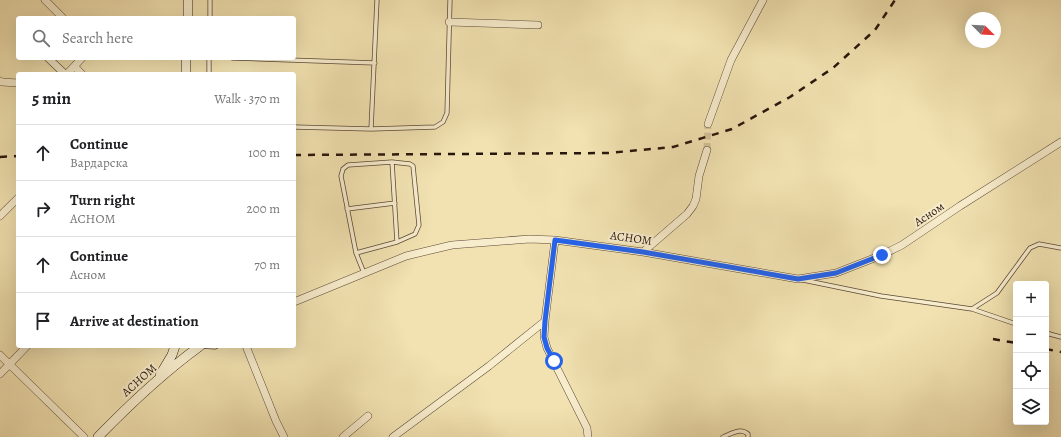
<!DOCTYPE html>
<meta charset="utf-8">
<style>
:root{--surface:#fff;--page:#f2f2f2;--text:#202124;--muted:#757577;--line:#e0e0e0}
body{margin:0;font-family:Alegreya,serif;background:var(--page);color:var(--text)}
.controls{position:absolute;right:12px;bottom:12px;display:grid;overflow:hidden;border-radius:4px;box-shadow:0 4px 16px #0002}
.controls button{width:36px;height:36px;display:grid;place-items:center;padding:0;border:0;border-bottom:1px solid var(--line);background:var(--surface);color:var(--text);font:20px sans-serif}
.compass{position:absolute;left:965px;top:12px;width:36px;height:36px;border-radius:50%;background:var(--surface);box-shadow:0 4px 16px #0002;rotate:114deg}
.stop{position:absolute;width:12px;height:12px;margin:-9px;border:3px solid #2563eb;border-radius:50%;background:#fff}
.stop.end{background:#2563eb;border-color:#fff;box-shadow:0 1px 4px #0008}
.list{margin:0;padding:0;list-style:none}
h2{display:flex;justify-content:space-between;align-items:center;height:52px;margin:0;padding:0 16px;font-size:17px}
h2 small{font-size:13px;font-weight:400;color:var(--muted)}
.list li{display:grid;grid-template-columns:26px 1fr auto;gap:12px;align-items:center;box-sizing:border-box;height:56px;padding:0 16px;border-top:1px solid var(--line)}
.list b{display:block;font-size:15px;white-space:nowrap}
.list p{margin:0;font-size:13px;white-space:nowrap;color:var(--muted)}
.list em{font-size:13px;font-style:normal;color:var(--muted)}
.icon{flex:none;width:22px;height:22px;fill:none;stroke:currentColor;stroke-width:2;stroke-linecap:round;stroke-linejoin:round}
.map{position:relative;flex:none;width:1061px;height:437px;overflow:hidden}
.search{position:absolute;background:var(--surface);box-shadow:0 4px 16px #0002;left:16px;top:16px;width:280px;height:44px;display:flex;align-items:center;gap:10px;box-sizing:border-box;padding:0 14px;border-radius:4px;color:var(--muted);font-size:15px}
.panel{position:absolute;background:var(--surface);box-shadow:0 4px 16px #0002;left:16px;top:72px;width:280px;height:276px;border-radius:4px}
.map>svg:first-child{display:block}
</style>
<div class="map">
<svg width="1061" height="437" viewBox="0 0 1061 437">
<rect width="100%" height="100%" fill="#f2e2b1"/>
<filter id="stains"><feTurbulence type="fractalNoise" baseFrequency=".005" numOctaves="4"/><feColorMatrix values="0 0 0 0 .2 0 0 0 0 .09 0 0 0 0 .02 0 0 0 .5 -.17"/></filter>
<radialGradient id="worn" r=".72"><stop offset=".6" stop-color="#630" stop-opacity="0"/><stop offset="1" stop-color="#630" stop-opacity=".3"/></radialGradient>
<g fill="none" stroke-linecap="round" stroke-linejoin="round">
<!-- street-tunnel -->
<path stroke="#d4c398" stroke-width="7" stroke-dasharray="7 3.5" stroke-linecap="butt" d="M707 150 708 124"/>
<!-- lane casing -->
<g stroke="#5a4936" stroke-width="5">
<path id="lane" d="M210 18V0
M209 58V74
M232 58 375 63
M294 127 371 129 435 127 443 122 447 113 450 0
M371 129 377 0
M392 162 397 242
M347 209 395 203
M356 253 397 242 415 234 419 225 413 166 410 164 392 162 348 165 343 169 341 176 356 253 364 273
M803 280 881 296 972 309
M1016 324 972 309 997 293 1030 248 1039 244 1061 248
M1046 333 1061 337
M200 346 215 347 217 346
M723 437C731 434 740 427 748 434V437"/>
</g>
<!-- street casing -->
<g stroke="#5a4936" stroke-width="8">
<path id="street" d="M45 0 63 18
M449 22 538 25
M48 58 65 74
M75 67 82 74
M67 74 82 58
M0 81 2 82 18 83
M708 124 731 60 763 0
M0 216 18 198
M555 240 545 321 544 337 547 348 587 428 588 437
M643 252 687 214 693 206 696 199 699 176 707 150
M294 302 406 256 452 245 529 239 555 240 643 252 798 279 836 273 882 255 902 245 960 206 1061 142
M246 346 276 421 284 437
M0 355 84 437
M0 374 27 346
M343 437 368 416
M393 437 489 366 545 321"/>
</g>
<!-- secondary casing -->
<g stroke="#27160d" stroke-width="10">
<path id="secondary" d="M188 18V0
M186 74V58
M160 375 172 355 175 346
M98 437C130 404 163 373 200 346"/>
</g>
<!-- lane -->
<use href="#lane" stroke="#f7eccc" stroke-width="3.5"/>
<!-- street -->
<use href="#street" stroke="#f7eccc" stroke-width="7"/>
<!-- secondary -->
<use href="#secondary" stroke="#f7eccc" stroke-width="9"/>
<!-- rail -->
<path stroke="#27160d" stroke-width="2.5" stroke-dasharray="7 7" stroke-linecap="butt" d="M294 155 608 153 673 147 732 129 790 97 833 68 875 30 895 0
M0 157 18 156
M993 339 1016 343
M1046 349 1061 352"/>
</g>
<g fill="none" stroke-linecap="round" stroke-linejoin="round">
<!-- route -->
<path stroke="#2563eb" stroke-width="5" d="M554 361 547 348 544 337 545 321 555 240 643 252 798 279 836 273 882 255"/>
</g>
<g text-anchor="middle" stroke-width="4" stroke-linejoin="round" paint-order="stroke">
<!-- street labels -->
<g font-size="12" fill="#27160d" stroke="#f7eccc">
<text transform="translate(929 214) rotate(-34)" y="4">Асном</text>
<text transform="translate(631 238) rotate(8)" y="4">АСНОМ</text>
<text transform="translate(139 380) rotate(-42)" y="4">АСНОМ</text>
</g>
</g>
<rect width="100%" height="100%" filter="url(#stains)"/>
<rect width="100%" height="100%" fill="url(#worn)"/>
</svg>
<div class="controls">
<button>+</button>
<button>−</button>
<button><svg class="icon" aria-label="locate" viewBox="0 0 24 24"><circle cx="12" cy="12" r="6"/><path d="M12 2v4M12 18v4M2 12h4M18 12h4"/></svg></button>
<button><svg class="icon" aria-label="layers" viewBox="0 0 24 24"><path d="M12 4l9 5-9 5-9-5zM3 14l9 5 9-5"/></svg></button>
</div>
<svg class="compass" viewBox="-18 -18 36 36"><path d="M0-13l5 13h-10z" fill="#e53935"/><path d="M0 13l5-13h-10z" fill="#757577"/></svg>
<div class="stop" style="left:554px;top:361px"></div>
<div class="stop end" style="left:882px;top:255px"></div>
<div class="search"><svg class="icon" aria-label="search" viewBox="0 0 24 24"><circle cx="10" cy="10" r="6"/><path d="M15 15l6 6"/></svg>Search here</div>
<section class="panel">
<h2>5 min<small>Walk · 370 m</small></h2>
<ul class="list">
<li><svg class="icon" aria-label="ahead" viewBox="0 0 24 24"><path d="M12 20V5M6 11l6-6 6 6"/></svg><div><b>Continue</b><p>Вардарска</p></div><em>100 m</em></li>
<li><svg class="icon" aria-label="right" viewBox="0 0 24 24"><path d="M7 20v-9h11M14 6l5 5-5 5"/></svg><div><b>Turn right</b><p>АСНОМ</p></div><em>200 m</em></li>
<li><svg class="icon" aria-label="ahead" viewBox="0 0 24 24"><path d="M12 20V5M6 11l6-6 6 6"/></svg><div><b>Continue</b><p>Асном</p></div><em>70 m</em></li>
<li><svg class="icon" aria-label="arrive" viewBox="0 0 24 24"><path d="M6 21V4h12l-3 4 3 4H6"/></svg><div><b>Arrive at destination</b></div></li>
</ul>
</section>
</div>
